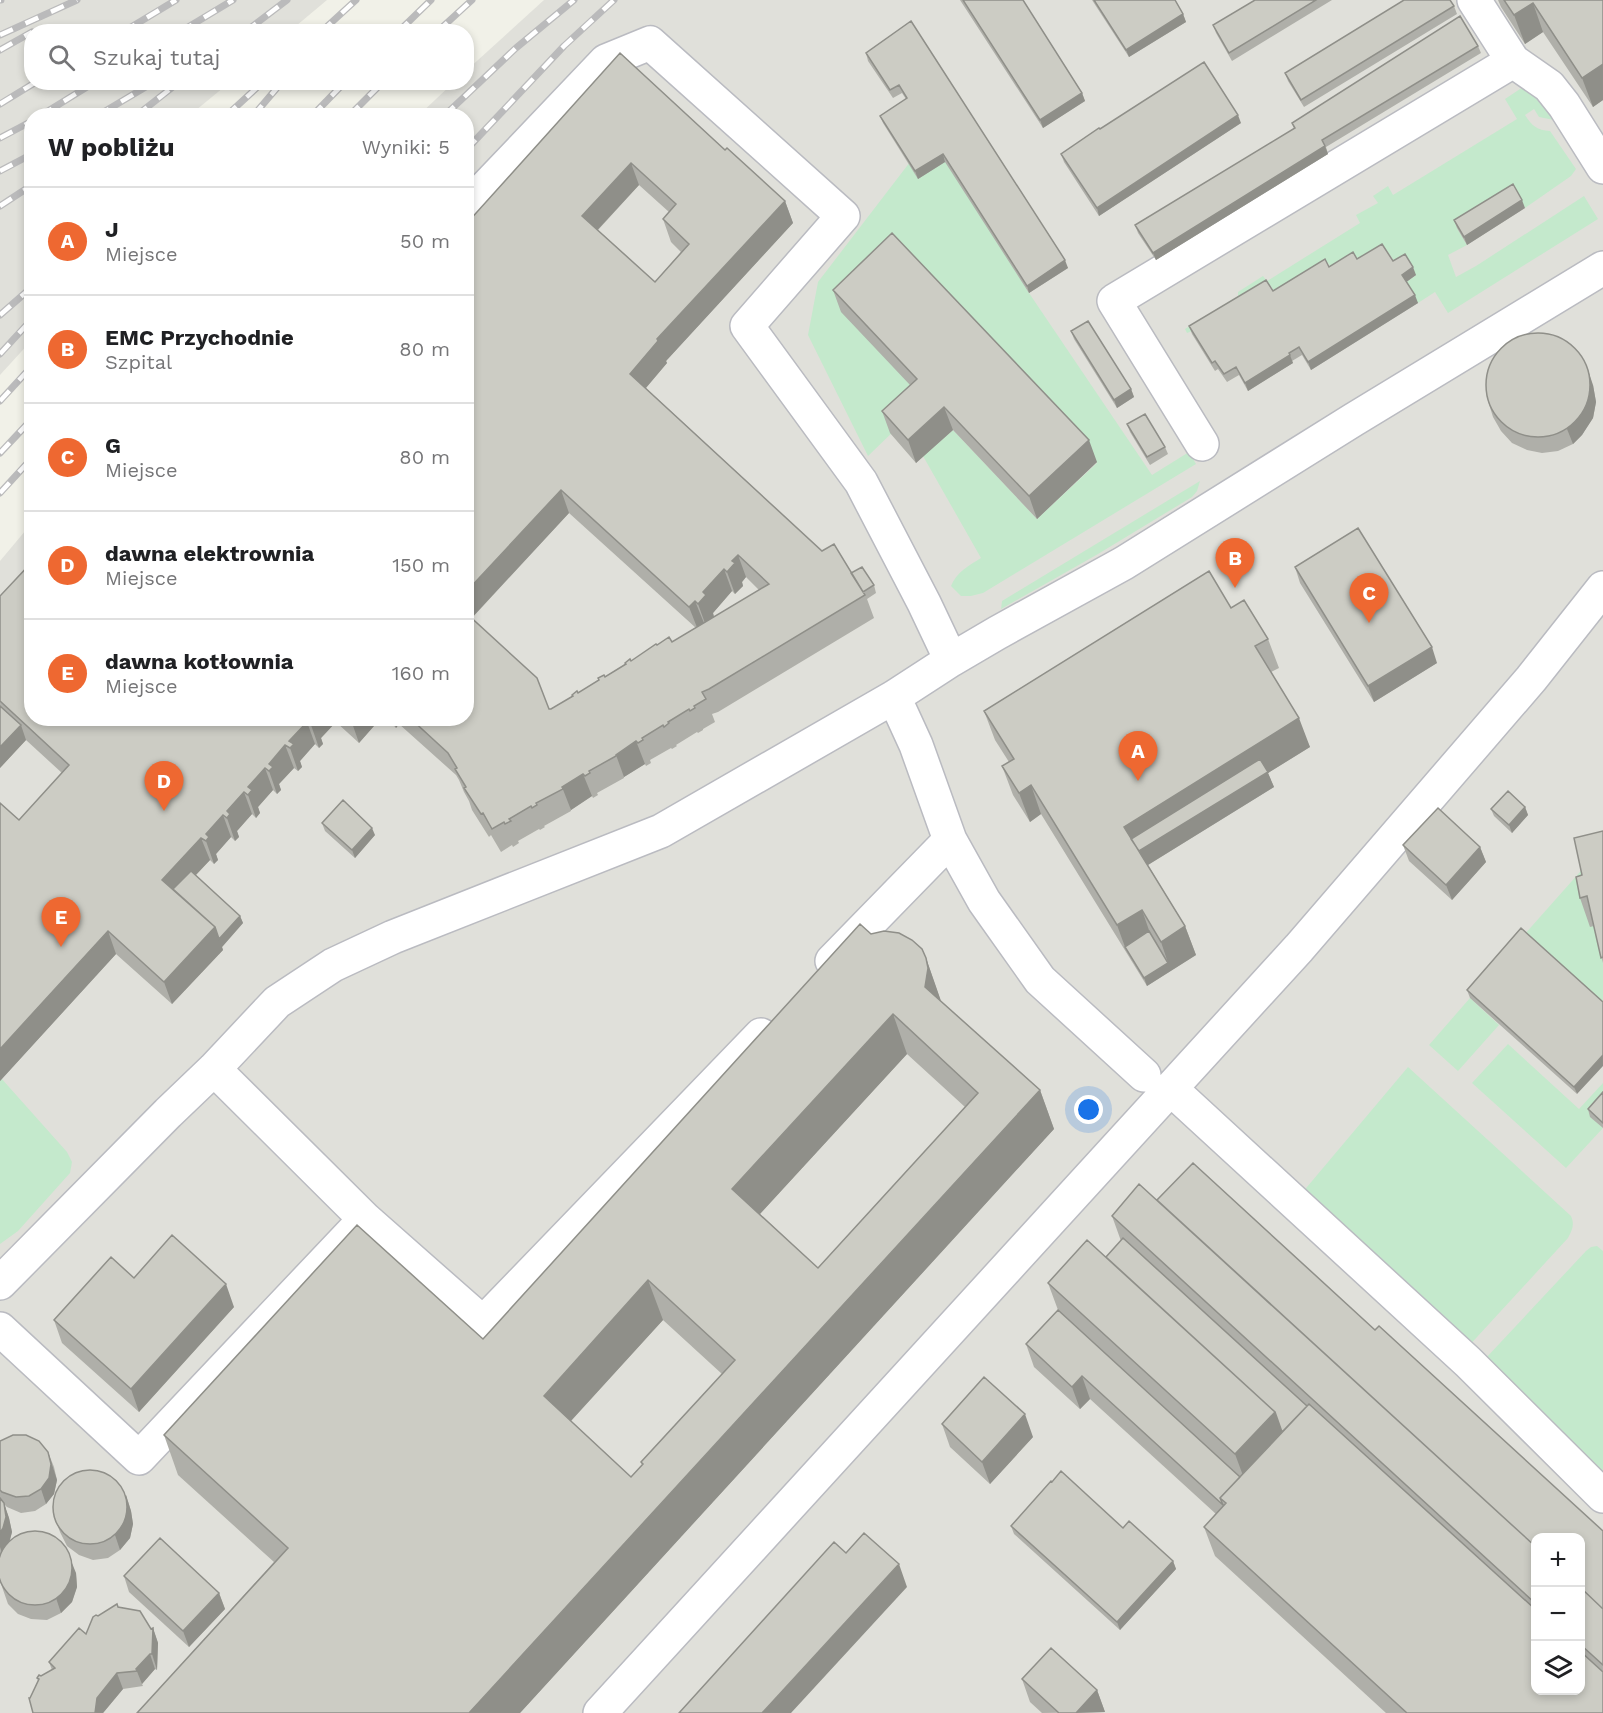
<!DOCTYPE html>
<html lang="pl">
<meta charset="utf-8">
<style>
:root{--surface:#fff;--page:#f6f6f6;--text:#202124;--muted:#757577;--line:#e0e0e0;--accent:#ee6831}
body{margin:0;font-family:"Work Sans",sans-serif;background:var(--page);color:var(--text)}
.controls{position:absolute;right:18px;bottom:18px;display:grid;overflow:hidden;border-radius:12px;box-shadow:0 3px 9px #0003}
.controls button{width:54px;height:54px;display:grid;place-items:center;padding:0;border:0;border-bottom:2px solid var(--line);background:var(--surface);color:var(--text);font:30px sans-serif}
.you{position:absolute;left:1089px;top:1110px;width:21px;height:21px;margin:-15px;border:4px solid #fff;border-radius:50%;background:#1a73e8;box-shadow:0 0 0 9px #1a73e833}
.badge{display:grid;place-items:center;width:39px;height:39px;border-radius:50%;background:var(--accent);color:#fff;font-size:20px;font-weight:700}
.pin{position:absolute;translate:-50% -50px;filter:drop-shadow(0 2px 3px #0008)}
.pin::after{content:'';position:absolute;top:32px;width:21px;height:18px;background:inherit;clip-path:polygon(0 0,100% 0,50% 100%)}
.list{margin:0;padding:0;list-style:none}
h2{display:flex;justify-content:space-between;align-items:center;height:78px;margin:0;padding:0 24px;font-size:26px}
h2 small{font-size:20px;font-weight:400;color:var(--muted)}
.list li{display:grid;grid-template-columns:39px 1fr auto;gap:18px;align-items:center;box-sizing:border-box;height:108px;padding:0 24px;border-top:2px solid var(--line)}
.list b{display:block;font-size:22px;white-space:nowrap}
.list p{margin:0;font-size:20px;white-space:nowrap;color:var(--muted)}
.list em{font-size:20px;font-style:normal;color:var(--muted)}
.icon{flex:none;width:33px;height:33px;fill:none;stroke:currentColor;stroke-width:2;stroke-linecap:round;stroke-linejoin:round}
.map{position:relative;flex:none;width:1603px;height:1713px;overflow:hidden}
.search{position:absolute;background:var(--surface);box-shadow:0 3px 9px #0003;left:24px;top:24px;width:450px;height:66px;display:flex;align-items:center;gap:15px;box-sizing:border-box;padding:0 21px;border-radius:24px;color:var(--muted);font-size:22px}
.panel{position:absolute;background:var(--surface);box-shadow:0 3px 9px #0003;left:24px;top:108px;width:450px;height:618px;border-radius:24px}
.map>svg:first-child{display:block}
</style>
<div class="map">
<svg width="1603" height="1713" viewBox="0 0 1603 1713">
<rect width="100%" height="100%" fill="#f1f1e8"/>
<!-- industrial -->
<path fill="#e0e0da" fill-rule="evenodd" d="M0 0H327L290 31 32 32V82L229 83 190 115 32 116 31 341 0 375Z
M544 0H1603V1713H0V561L31 524 32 718H466V116L419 115 453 83 466 82 467 70ZM1536 1538H1580V1690H1536Z"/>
<!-- green -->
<path fill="#c4e9cc" d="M1523 87 1543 102 1554 120 1539 117 1534 109 1525 115C1532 126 1537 130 1550 131L1576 169 1571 176 1525 208 1516 192 1457 228 1467 245 1448 255 1456 277 1476 266 1584 196 1598 219 1448 313 1435 292 1418 303 1405 283 1416 275 1397 265 1385 248 1362 264 1357 257 1333 270 1328 263 1277 295 1270 285 1249 295 1192 331 1187 333 1185 329 1238 296V292L1263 276 1267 281 1360 223 1356 215 1378 203 1373 196 1388 186 1393 195 1517 119 1505 99Z
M946 157 1029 293 1152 475 1189 452 1196 464 983 593 971 596H961L951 586C957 572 968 566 981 558L923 456 953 430 1037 519 1097 463 925 401 868 456 808 335 818 282 910 162Z
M1200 481 1197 491 1192 497 1098 554 1001 609 1002 601Z
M1603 846 1590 926 1598 925 1603 949V1007L1523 936Z
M1470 998 1499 1025 1458 1071 1429 1045Z
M1508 1044 1579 1109 1603 1083V1103L1591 1117 1603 1128 1566 1168 1472 1083Z
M1408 1067 1571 1216C1575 1225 1572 1230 1568 1238L1466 1349 1291 1206Z
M1 1078 67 1152 72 1162 70 1173 18 1231 0 1244V1080Z
M1597 1246 1603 1251V1495L1485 1359 1586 1251 1591 1247Z"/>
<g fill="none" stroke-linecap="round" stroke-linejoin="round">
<!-- minor casing -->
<g stroke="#babbc1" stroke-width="36">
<path id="minor" d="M1474 0 1513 61 1549 86 1564 105 1603 167
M466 208 606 61 650 43 843 216 747 326 861 482 924 603 951 660
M1202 444 1114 301 1513 61
M894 697 916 745 950 840 984 901 1040 980 1144 1075
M832 961 950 840
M214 1069 365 1219
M1171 1089 1468 1362 1603 1496
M0 1283 168 1113 214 1069 277 1002 333 965 393 937 661 831 894 697 951 660 997 633 1124 563 1353 420 1603 268
M0 1329 139 1458 365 1219 483 1323 761 1035
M600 1713 1299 948 1531 679 1603 588"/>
</g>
<!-- minor -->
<use href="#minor" stroke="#fff" stroke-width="33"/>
<!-- rail casing -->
<g stroke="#bababb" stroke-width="7">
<path id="rail" d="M0 0H1
M123 32 176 0
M180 32 233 0
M245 32 287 0
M321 32 356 0
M398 32 431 0
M437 32 472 0
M0 35 77 0
M0 50 32 32
M0 104 36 82
M40 116 95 82
M97 116 154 82
M136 116 179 82
M226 116 263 82
M253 116 282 82
M312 116 345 82
M349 116 383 82
M444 116 516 48 574 0
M0 138 32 121
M466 150 564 46 614 0
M0 171 32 154
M0 206 32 185
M0 315 32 287
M0 354 32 319
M0 401 32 366
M0 453 32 419
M0 493 32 458"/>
</g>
<!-- rail -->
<use href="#rail" stroke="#fff" stroke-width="4.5" stroke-dasharray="14" stroke-linecap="butt"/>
</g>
<!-- wall -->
<path fill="#afafa9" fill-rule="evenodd" d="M960 0H1023L1082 93 1085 101 1043 128Z
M1092 0H1175L1183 14 1186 22 1129 57Z
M1255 0H1332L1232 61 1216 33 1213 25Z
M1498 0H1603V100L1593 107 1543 32 1525 44 1501 7Z
M1454 6 1457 14 1304 107 1288 81 1285 73Z
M911 21 1068 268 1029 293 945 162 918 179 883 123 880 116 906 99 902 93 893 98 868 61 866 53Z
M1478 46 1481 53 1326 147 1328 154 1156 260 1138 233 1135 225 1294 129 1292 123Z
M620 53 725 150 785 201 793 223 666 361 667 363 646 388 822 551 851 573 874 585 876 593 867 599 874 618 718 712 712 714 715 722 703 729V730L698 733 697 732 676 745 677 746 672 749 671 748 650 760 651 763 646 766 645 764 624 777V778L597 793 598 795 593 798 592 796 571 810V811L544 826 545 827 540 830 539 829 518 841 519 843 513 847 512 845 501 852 491 835 489 837 472 810 469 801 464 792 459 780 456 775 399 724 396 728 387 718H466L468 222ZM639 185 669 212 663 219 671 242 681 252 655 282 598 230ZM569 513 696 628 672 642 631 661 551 709H549L472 618ZM746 577 759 590 714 617 713 613 732 591 735 594 743 586 742 582Z
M1241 123 1099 216 1064 162 1061 154 1100 129Z
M1525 208 1467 245 1457 228 1454 220Z
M1357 259 1393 261 1416 275 1406 282 1418 303 1311 370 1302 355 1292 361 1293 363 1248 391 1239 375 1227 382 1218 369 1215 371 1192 334 1189 326 1329 267Z
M833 290 1097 462 1037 519 953 430 916 463 890 433 882 411 910 385 841 312Z
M1071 331 1131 389 1134 397 1117 408 1074 339Z
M1593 385 1596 402 1593 418 1582 435 1573 444 1558 451 1542 453 1527 450 1512 443 1501 431 1493 417 1488 401Z
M1127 424 1165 447 1168 454 1150 465 1130 432Z
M1295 567 1437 663 1374 702 1300 583Z
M0 596 32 718H381L359 743 336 722 321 738 323 744 319 748 315 744 300 761 302 767 298 771 294 768 279 784 281 790 277 794 273 790 258 807 260 813 256 818 252 814 237 831 239 837 235 841 231 837 216 854 218 860 214 864 210 860 196 875 240 916 243 923 222 947 223 950 172 1004 116 954 0 1081V803L19 820 62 773 26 740 0 768Z
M1231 608 1268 639 1279 668 1271 672 1310 747 1268 773 1274 787 1148 865 1185 926 1196 955 1147 986 1041 814 1030 822 1013 795 1002 766 1009 762 995 740 984 711Z
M1525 807 1528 815 1512 833 1494 816 1491 809Z
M322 823 375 835 355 858 325 831Z
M1603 831V963L1594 926 1590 927 1580 898 1582 875Z
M1403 845 1480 847 1486 862 1452 900 1409 861Z
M1521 928 1577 1094 1470 998 1467 990Z
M871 934 926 958 941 1002 1040 1090 1054 1129 520 1713H137L274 1562 178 1475 164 1435 483 1339ZM907 1054 965 1107 818 1268 760 1214ZM663 1320 722 1374 641 1462 642 1466 631 1477 571 1421Z
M1603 1092V1128L1590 1117 1588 1109Z
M1157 1200 1375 1330 1603 1531V1713H1386L1215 1556 1204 1527 1216 1514 1090 1399 1080 1409 1034 1367 1026 1344 1058 1310 1048 1283 1106 1257 1121 1241 1112 1216ZM1536 1538H1581V1690H1536Z
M134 1278 234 1307 139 1412 62 1343 54 1320Z
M942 1424 1033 1437 990 1484 950 1447Z
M0 1441 48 1452 54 1467 57 1480 54 1494 46 1504 35 1511 21 1513 7 1507 4 1504 9 1518 12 1532 10 1540 76 1573 77 1587 72 1602 61 1613 47 1620 31 1619 18 1614 8 1604 0 1581Z
M1052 1482 1173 1561 1176 1569 1120 1630 1014 1534 1011 1526Z
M126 1495 131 1511 133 1524 130 1538 120 1550 108 1558 93 1560 79 1555 67 1546 60 1532 54 1516Z
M124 1576 219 1593 225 1609 189 1647 129 1592Z
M118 1607 151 1629 153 1628 158 1643 157 1670 155 1669 142 1684 143 1686 123 1689 103 1713 38 1681 37 1678 52 1670 49 1662 86 1634 98 1616Z
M1022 1679 1097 1690 1105 1712 1042 1713 1030 1702Z"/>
<!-- shaded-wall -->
<path fill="#8f8f89" d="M1533 3 1543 32 1525 44 1514 15Z
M1183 14 1186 22 1129 57 1126 50Z
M1603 64V100L1593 107 1582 78Z
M1082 93 1085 101 1043 128 1040 120Z
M1238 115 1241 123 1099 216 1097 208Z
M1325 146 1328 154 1156 260 1153 253Z
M943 154 945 162 918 179 915 171Z
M631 163 639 185 590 238 582 216Z
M1522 200 1525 208 1467 245 1464 237Z
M785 201 793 223 666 361 667 363 639 396 630 374 657 339Z
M1065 260 1068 268 1029 293 1027 286Z
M1413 267 1416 275 1405 283 1402 275Z
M1415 295 1418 303 1311 370 1308 362Z
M1290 355 1293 363 1248 391 1245 383Z
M1588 370 1593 385 1596 402 1593 418 1582 435 1573 444 1567 429Z
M1131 389 1134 397 1117 408 1114 400Z
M944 407 953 430 916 463 908 440Z
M1089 440 1097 462 1037 519 1029 496Z
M561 490 569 513 466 624V592Z
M738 555 746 577 742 582 743 586 735 594 727 572 732 561Z
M724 569 732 591 713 613 714 617 706 626 698 604 703 592Z
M695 601 704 623 698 630 689 607Z
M1432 647 1437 663 1374 702 1368 686Z
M311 718H335L336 722 321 738 323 744 319 748 311 725Z
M352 718H381L359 743 351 720Z
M393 718H397L399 724 396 728Z
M1299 718 1310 747 1268 773 1274 787 1143 868 1124 827Z
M307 722 315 744 300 761 302 767 298 771 290 748 289 741Z
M21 725 26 740 0 768V747Z
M636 741 645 764 624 777 616 755Z
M285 745 294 768 279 784 281 790 277 794 269 771V764Z
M265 768 273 790 258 807 260 813 256 818 248 795V787Z
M583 774 592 796 571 810 562 787Z
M1031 785 1041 814 1030 822 1019 793Z
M244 792 252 814 237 831 239 837 235 841 227 818V811Z
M1525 807 1528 815 1512 833 1509 825Z
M223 815 231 837 216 854 218 860 214 864 206 841V834Z
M372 828 375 835 355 858 352 850Z
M201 838 210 860 173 899 162 880Z
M1480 847 1486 862 1452 900 1446 885Z
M1142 910 1152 939 1125 947 1117 925Z
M240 916 243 923 222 947 223 950 172 1004 164 982 215 927Z
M1185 926 1196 955 1147 986 1144 978 1168 963 1161 942Z
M108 931 116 954 0 1081V1049Z
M926 958 940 998 943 1008 925 987Z
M893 1014 907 1054 747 1228 732 1189Z
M1603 1055V1066L1577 1094 1574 1087Z
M1040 1090 1054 1129 520 1713H469Z
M648 1280 663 1320 558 1435 544 1396Z
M226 1284 234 1307 139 1412 131 1389Z
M1082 1376 1090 1399 1080 1409 1072 1387Z
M1275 1412 1285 1439 1245 1481 1235 1454Z
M1025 1414 1033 1437 990 1484 982 1462Z
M48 1452 57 1480 54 1494 46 1504 41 1489Z
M126 1495 131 1511 133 1524 130 1538 120 1550 115 1535Z
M4 1503 9 1518 12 1532 9 1543 2 1553 0 1547V1533Z
M70 1558 76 1573 77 1587 72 1602 61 1613 56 1598Z
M1173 1561 1176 1569 1120 1630 1117 1622Z
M899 1564 907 1587 791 1713H762Z
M219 1593 225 1609 189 1647 183 1631Z
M153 1628 158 1643 157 1670 152 1654Z
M150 1654 155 1669 142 1684 136 1669Z
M117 1673 123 1689 103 1713H95L97 1698Z
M1097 1690 1105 1712 1076 1713Z"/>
<!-- building -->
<path fill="#ccccc4" stroke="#8f8f89" stroke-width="1.5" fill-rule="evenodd" d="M963 0H1023L1082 93 1040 120Z
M1094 0H1175L1183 14 1126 50Z
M1255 0H1316L1229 53 1213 25Z
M1404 0H1450L1454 6 1301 100 1285 73Z
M1504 0H1603V64L1582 78 1533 3 1514 15Z
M1460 16 1478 46 1322 140 1325 146 1153 253 1135 225 1295 128 1292 123Z
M911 21 1065 260 1027 286 943 154 915 171 880 116 907 98 899 85 890 90 866 53Z
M620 53 725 150 727 148 785 201 657 339 658 341 630 374 822 551 834 544 865 595 709 689 702 692 706 699 694 706 695 708 690 711 689 709 668 722 669 723 664 727 663 725 642 738 643 740 638 743 636 741 616 755V756L589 771 590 773 585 776 583 774 562 787 563 789 536 803 537 805 532 808 531 806 509 819 511 821 505 824 504 822 492 829 483 813 481 814 464 788 466 787 455 769 457 768 448 753 410 718H466V613L537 678 549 709H551L573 696 572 695 577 691 578 693 599 680 598 678 604 675 605 677 626 664 625 663 630 659 631 661 656 644 657 645 669 637 672 642 769 584 738 555 732 561 735 563 727 572 724 569 703 592 706 595 698 604 695 601 689 607 561 490 466 592V220L468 222ZM631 163 676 204 663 219 689 244 655 282 582 216Z
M1204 62 1238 115 1097 208 1061 154 1099 128 1100 129Z
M1513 184 1522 200 1464 237 1454 220Z
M892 233 1089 440 1029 496 944 407 908 440 882 411 917 379 833 290Z
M1382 244 1393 261 1405 254 1413 267 1402 275 1415 295 1308 362 1299 347 1289 353 1290 355 1245 383 1236 367 1224 374 1215 361 1212 363 1189 326 1266 280 1273 291 1325 259 1329 267 1353 252 1357 259Z
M1088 321 1131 389 1114 400 1071 331Z
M1486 385a52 52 0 1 1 104 0a52 52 0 1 1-104 0Z
M1145 414 1165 447 1147 457 1127 424Z
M1358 528 1432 647 1368 686 1295 567Z
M32 562V718H311L315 721 311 725 307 722 289 741 294 744 290 748 285 745 269 764 273 767 269 771 265 768 248 787 252 790 248 795 244 792 227 811 230 814 227 818 223 815 206 834 209 837 206 841 201 838 162 880 215 927 164 982 108 931 0 1049V803L19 820 69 765 0 701V596Z
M862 567 874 585 863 592 851 573Z
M1209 571 1231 608 1244 600 1268 639 1255 646 1299 718 1124 827 1185 926 1161 942 1142 910 1117 925 1031 785 1019 793 1002 766 1014 759 984 711Z
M0 706 21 725 0 747Z
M1260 759 1268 772 1139 851 1131 839Z
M1508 791 1525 807 1509 825 1491 809Z
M343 800 372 828 352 850 322 823Z
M1438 808 1480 847 1446 885 1403 845Z
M1603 831V957L1601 958 1587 896 1580 898 1576 877 1582 875 1574 838Z
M191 871 240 916 219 939 215 927 173 889Z
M860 924 871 934 884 931 899 933 912 940 922 949 926 958 928 968 925 987 1040 1090 469 1713H137L288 1548 164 1435 357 1225 483 1339ZM893 1014 978 1093 818 1268 732 1189ZM648 1280 735 1360 641 1462 643 1464 631 1477 544 1396Z
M1521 928 1603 1002V1055L1574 1087 1467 990Z
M1149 931 1168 963 1144 978 1125 947Z
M1603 1092V1123L1588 1109Z
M1193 1163 1375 1330 1379 1326 1603 1531V1609L1581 1588V1538H1536V1547L1157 1200Z
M1139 1184 1536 1547V1604L1112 1216Z
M172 1235 226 1284 131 1389 54 1320 111 1257 134 1278Z
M1123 1238 1307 1406 1282 1432 1275 1412 1106 1257Z
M1087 1240 1275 1412 1235 1454 1048 1283Z
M1058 1310 1240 1477 1220 1498 1223 1505 1082 1376 1072 1387 1026 1344Z
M984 1377 1025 1414 982 1462 942 1424Z
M1309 1404 1536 1610V1690H1581V1652L1603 1672V1713H1407L1204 1527 1226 1503 1220 1498Z
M13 1435H26L39 1441 48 1452 51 1464 49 1478 41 1489 29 1496 16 1497 2 1492 0 1490V1441Z
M53 1507a37 37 0 1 1 74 0a37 37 0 1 1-74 0Z
M1061 1471 1123 1528 1129 1521 1173 1561 1117 1622 1011 1526 1051 1481 1052 1482Z
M0 1498 4 1503 6 1517 3 1528 0 1533Z
M-2 1568a37 37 0 1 1 74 0a37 37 0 1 1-74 0Z
M864 1533 899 1564 762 1713H679L834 1542 846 1553Z
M160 1538 219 1593 183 1631 124 1576Z
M1581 1588 1603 1609V1665L1581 1645Z
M117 1604 118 1607 140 1611 151 1629 153 1628 152 1654H150L136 1669 137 1671 117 1673 97 1698 95 1713H33L29 1698H30L39 1679 37 1678 39 1675 41 1676 55 1668 49 1662 79 1628 86 1634 93 1617 96 1615 98 1616Z
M1051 1648 1097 1690 1076 1713H1059L1022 1679Z"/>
</svg>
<div class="controls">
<button>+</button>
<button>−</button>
<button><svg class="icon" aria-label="layers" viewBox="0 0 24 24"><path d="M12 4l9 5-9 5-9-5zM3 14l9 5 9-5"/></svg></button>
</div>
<div class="you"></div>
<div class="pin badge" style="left:1138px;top:781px">A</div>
<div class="pin badge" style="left:1235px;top:588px">B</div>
<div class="pin badge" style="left:1369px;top:623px">C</div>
<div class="pin badge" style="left:164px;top:811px">D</div>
<div class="pin badge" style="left:61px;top:947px">E</div>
<div class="search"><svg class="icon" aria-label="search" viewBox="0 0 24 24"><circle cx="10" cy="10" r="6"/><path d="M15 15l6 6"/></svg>Szukaj tutaj</div>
<section class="panel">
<h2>W pobliżu<small>Wyniki: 5</small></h2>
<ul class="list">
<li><span class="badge">A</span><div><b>J</b><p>Miejsce</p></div><em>50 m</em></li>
<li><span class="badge">B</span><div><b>EMC Przychodnie</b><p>Szpital</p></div><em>80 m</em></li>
<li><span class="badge">C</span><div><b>G</b><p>Miejsce</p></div><em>80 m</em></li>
<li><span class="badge">D</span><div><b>dawna elektrownia</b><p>Miejsce</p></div><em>150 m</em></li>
<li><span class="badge">E</span><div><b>dawna kotłownia</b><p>Miejsce</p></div><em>160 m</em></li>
</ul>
</section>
</div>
